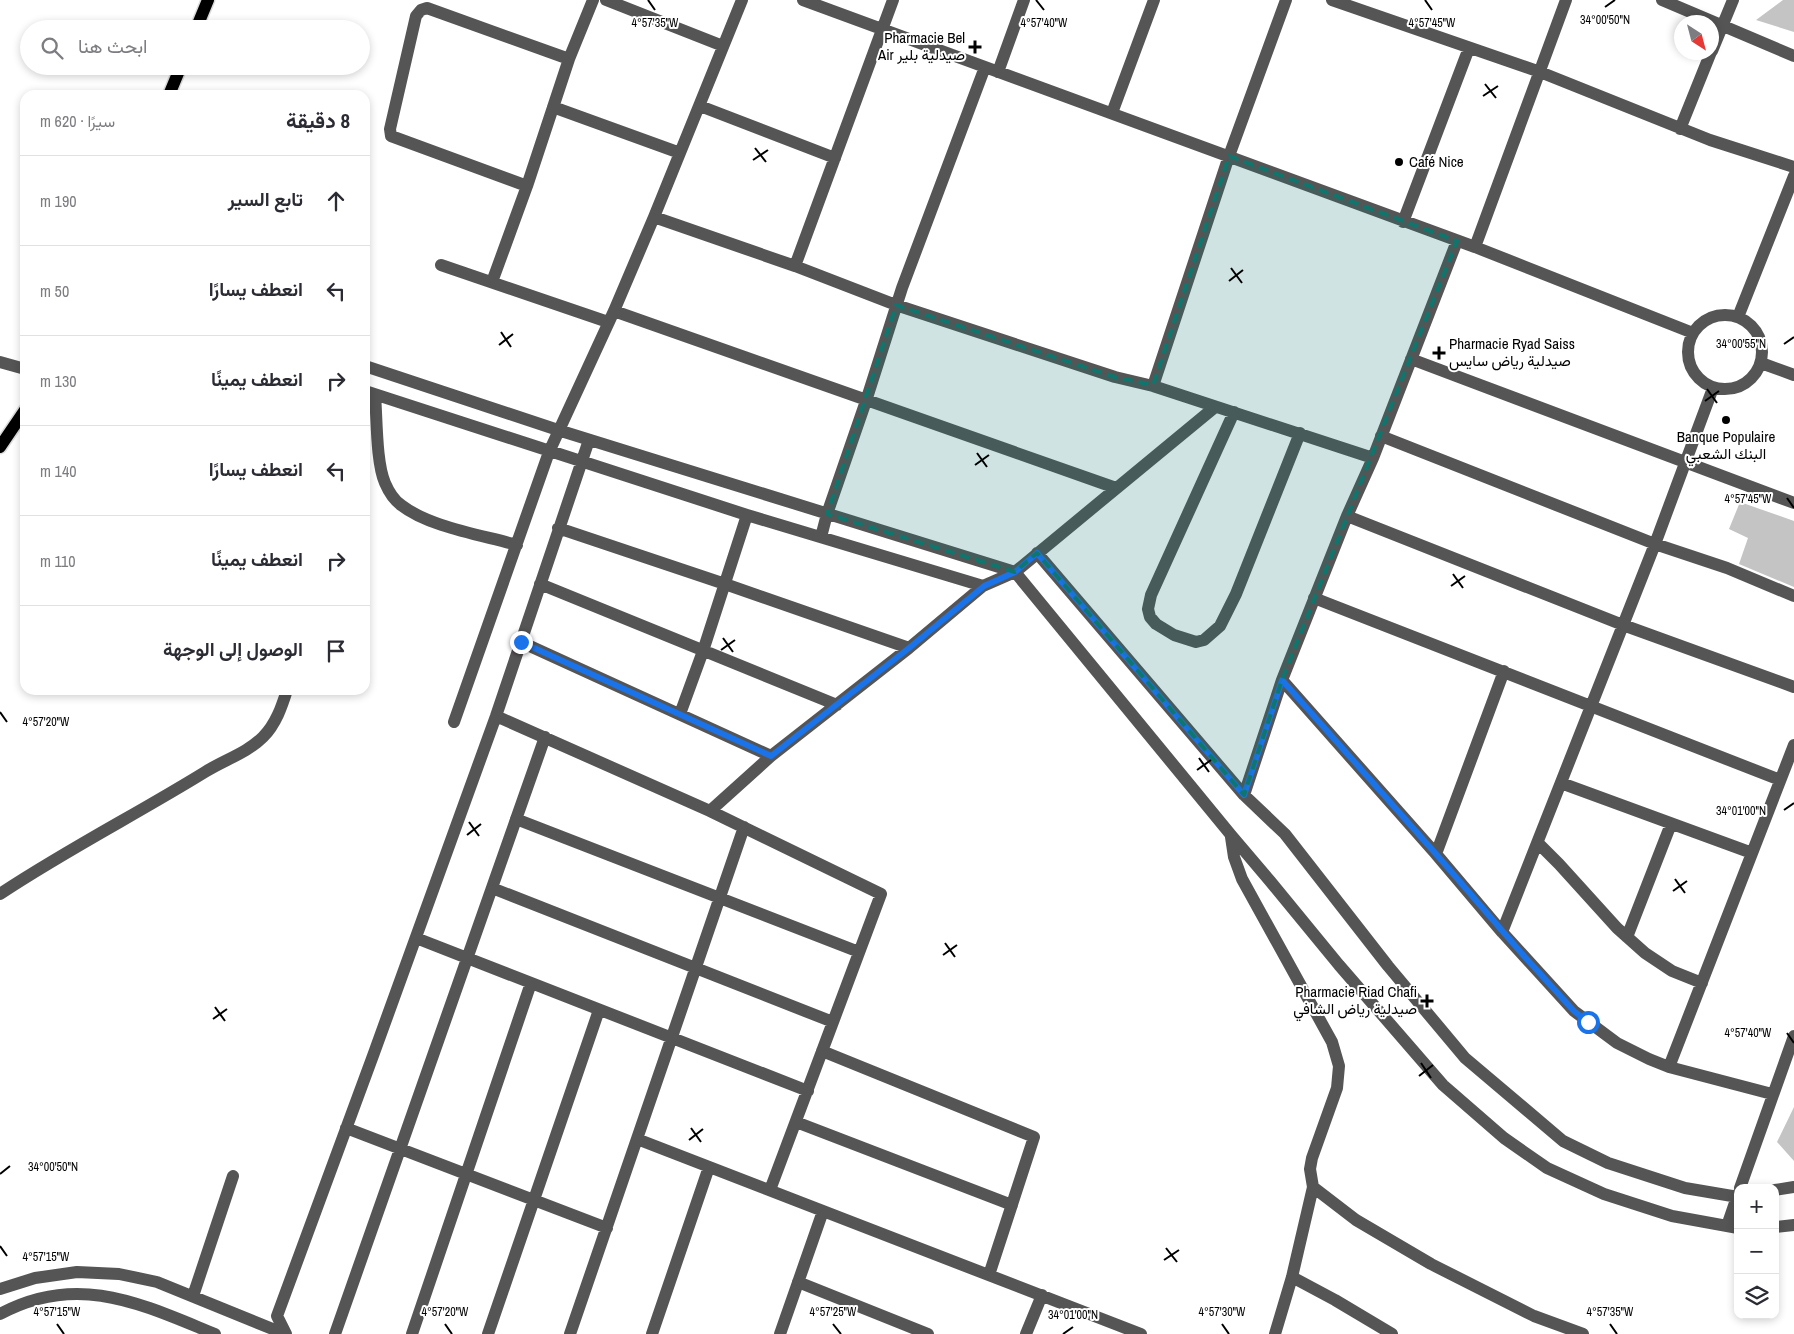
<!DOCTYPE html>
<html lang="ar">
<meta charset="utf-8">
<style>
:root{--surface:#fff;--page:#f7f7f7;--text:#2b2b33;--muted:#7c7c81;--line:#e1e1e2}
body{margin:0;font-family:"Archivo Narrow",Vazirmatn,sans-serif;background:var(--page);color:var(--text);direction:rtl}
.controls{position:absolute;right:15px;bottom:15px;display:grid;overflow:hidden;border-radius:10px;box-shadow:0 2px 8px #0003}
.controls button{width:45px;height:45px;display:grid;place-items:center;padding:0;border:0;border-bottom:1px solid var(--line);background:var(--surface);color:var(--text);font:25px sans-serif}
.compass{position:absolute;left:1674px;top:15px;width:45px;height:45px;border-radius:50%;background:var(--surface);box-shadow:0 2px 8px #0003;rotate:144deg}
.stop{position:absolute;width:15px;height:15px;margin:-11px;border:4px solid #1a73e8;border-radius:50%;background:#fff}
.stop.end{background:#1a73e8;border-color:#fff;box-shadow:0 1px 5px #0008}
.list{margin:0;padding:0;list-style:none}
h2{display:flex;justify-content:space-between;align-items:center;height:65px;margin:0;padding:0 20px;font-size:21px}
h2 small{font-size:16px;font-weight:400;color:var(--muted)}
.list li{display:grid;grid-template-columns:32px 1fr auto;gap:15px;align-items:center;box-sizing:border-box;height:90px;padding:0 20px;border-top:1px solid var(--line)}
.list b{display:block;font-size:19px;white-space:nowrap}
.list em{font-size:16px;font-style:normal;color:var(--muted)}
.icon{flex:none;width:28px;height:28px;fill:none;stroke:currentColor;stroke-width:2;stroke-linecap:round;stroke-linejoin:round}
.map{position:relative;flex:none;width:1794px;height:1334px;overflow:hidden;direction:ltr}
.search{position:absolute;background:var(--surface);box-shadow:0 2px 8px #0003;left:20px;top:20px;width:350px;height:55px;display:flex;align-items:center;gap:12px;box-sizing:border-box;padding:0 18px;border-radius:28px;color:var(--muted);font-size:19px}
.panel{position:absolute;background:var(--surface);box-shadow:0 2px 8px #0003;left:20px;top:90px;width:350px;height:605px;border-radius:15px;direction:rtl}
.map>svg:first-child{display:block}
</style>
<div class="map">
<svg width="1794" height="1334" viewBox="0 0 1794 1334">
<rect width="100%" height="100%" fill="#fff"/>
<!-- building -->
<path fill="#c4c4c4" d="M1783 0H1794V32L1756 20Z
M1740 502 1794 521V587L1739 564 1748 538 1729 529Z
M1794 1107V1161L1777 1142Z"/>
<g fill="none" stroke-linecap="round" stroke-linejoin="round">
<!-- major casing -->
<g stroke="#dbdbdb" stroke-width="15">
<path id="major" d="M196 29 208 0
M169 95 181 66
M0 447 25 410"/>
</g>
<!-- minor -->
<path stroke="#555" stroke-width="12" d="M606 0 723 46
M803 0 1475 247 1693 333
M1332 0 1540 72 1710 140 1794 167
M1662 0 1794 56
M1712 51 1733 0
M998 72 1024 0
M700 106 835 158
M553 107 680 153
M1112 113 1154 0
M1680 129 1711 52
M527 186 391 136 390 129 416 16 421 10 427 8 569 59
M654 217 795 266 896 305 1115 377 1153 386 1373 458
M1403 222 1469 48
M1475 247 1566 0
M441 265 608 322
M795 266 893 0
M492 282 527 186 569 59 593 0
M614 311 1116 488
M1688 352a37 37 0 1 1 74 0a37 37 0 1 1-74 0Z
M1738 317 1794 176
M1411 359 1794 503
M0 362 25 369
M1761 363 1794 375
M365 366 558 430 1015 572 1231 835 1270 881 1339 965 1443 1085 1504 1138 1547 1168 1604 1194 1672 1216 1738 1228
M1153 386 1229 156 1286 0
M365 391 747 515 983 586
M375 395C377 418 376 462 385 483 388 490 394 500 401 505 429 527 482 535 517 545
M1234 412 1151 595 1148 609 1150 617 1156 624 1174 635 1196 642 1204 640 1220 626 1236 594 1300 433
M1381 436 1655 544 1727 568 1794 596
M1347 516 1623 625 1794 687
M558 528 725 584 909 648
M821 537 827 514 866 401 902 288 985 67
M1037 553 1244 795 1285 834 1388 966 1465 1058 1563 1141 1608 1163 1685 1188 1738 1197
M540 584 837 705
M1314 598 1780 780
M521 642 771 756
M1282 680 1436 854 1502 932 1574 1011 1617 1043 1649 1059 1669 1067 1772 1094
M680 714 703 651 747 515
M496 716 710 811 881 894 770 1190
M454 722 549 452 614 311 654 217 742 0
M1561 783 1752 853
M1244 795 1282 680 1347 516 1373 458 1457 241
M710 811 771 756 909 648 983 586 1015 572 1215 407
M516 819 859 952
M1231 837 1234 857 1242 879 1332 1042 1339 1066 1337 1088 1312 1158 1310 1169 1313 1187 1292 1277 1275 1334
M1538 843 1559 864 1617 928 1645 953 1672 971 1702 983
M1436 854 1504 671
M492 888 833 1022
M0 894C66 850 137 814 205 772 224 760 247 753 263 737 276 724 282 706 287 690
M1502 932 1655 544 1713 388
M1627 937 1671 824
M416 938 808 1091
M822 1051 1034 1137 989 1275
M1669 1067 1794 745
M796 1122 1012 1205
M346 1128 607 1228
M637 1139 1141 1334
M1313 1187 1356 1220 1431 1264 1534 1316 1583 1334
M1740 1188 1794 1036
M1775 1190 1794 1187
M1727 1226 1738 1194
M1775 1227 1794 1225
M1292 1277 1335 1300 1392 1334
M798 1282 928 1334
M0 1289 35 1278 77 1272 119 1274 157 1282 285 1334
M193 1296 233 1176
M0 1314C78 1272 141 1304 215 1334
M286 1334 277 1316 374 1053 496 716 589 440
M335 1334 545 737
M412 1334 531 983
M488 1334 599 1010
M570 1334 744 827
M652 1334 709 1167
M780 1334 823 1211
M1026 1334 1042 1295"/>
<!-- major -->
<use href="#major" stroke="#000" stroke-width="12"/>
</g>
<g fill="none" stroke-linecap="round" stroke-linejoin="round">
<!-- route -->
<path stroke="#1a73e8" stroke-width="6" d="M521 642 771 756 909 648 984 586 1015 572 1037 553 1244 795 1282 680 1436 854 1524 956 1574 1011 1588 1022"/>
</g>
<!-- marked area -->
<path fill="#0f766e" fill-opacity="0.2" stroke="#0f766e" stroke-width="4" stroke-dasharray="10 6" stroke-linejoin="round" d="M1229 156 1457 241 1282 680 1244 795 1037 553 1015 572 827 514 896 305 1115 377 1153 385Z"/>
<!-- ticks -->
<path fill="none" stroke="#000" stroke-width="2" d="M648 0 655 10M1036 0 1044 10M1425 0 1432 10M1605 7 1615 0M1485 84 1496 98M1483 96 1498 86M755 148 766 162M753 160 768 150M1231 268 1242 283M1229 281 1243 270M501 332 511 347M1784 344 1794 337M499 345 513 334M1707 389 1717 403M1705 401 1719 391M977 453 987 467M975 465 989 455M1787 498 1794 508M1453 574 1463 588M1451 586 1465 576M723 638 733 652M721 650 735 640M0 712 7 722M1199 758 1209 772M1197 770 1211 760M1784 810 1794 803M469 822 479 836M467 835 481 824M1675 879 1685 893M1673 891 1687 881M945 943 955 957M943 955 957 945M215 1007 225 1021M213 1019 227 1009M1787 1033 1794 1043M1421 1063 1431 1078M1419 1076 1433 1065M691 1128 701 1142M689 1140 703 1129M0 1174 10 1166M0 1246 7 1256M1166 1248 1177 1262M1164 1260 1179 1250M57 1324 64 1334M445 1324 452 1334M833 1324 841 1334M1222 1324 1229 1334M1610 1324 1617 1334M1063 1334 1073 1327"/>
<!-- markers -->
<g fill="#000" stroke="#fff" stroke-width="2">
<path d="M972.5 39.5h5v5h5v5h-5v5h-5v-5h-5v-5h5z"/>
<circle cx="1399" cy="162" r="5"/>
<path d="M1436.5 345.5h5v5h5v5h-5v5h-5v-5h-5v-5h5z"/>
<circle cx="1726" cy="420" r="5"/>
<path d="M1424.5 993.5h5v5h5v5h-5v5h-5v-5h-5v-5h5z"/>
</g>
<g text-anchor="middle" stroke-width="4" stroke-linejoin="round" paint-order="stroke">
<!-- poi labels -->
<g font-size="15" fill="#000" stroke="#fff" text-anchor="end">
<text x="965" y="43">Pharmacie Bel<tspan x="965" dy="17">Air صيدلية بلير</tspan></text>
<text x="1409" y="167" text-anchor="start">Café Nice</text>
<text x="1449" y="349" text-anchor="start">Pharmacie Ryad Saiss<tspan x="1449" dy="17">صيدلية رياض سايس</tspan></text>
<text x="1726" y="442" text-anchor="middle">Banque Populaire<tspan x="1726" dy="17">البنك الشعبي</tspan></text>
<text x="1417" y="997">Pharmacie Riad Chafi<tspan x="1417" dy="17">صيدلية رياض الشافي</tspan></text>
</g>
</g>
<g font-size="12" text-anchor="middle" fill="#000" stroke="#fff" stroke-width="4" stroke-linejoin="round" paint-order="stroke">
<text x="1605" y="24">34°00'50"N</text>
<text x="655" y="27">4°57'35"W</text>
<text x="1044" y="27">4°57'40"W</text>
<text x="1432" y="27">4°57'45"W</text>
<text x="1741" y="348">34°00'55"N</text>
<text x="1748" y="503">4°57'45"W</text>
<text x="46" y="726">4°57'20"W</text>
<text x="1741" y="815">34°01'00"N</text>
<text x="1748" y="1037">4°57'40"W</text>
<text x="53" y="1171">34°00'50"N</text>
<text x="46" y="1261">4°57'15"W</text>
<text x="57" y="1316">4°57'15"W</text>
<text x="445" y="1316">4°57'20"W</text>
<text x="833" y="1316">4°57'25"W</text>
<text x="1222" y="1316">4°57'30"W</text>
<text x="1610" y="1316">4°57'35"W</text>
<text x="1073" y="1319">34°01'00"N</text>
</g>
</svg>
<div class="controls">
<button>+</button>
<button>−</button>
<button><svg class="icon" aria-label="layers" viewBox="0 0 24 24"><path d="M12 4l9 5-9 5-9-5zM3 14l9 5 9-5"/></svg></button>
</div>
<svg class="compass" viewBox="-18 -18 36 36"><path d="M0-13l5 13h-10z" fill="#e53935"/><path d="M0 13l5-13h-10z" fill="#7c7c81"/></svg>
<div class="stop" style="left:1588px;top:1022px"></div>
<div class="stop end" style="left:521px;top:642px"></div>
<div class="search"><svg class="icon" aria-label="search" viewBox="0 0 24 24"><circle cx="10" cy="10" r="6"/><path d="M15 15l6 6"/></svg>ابحث هنا</div>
<section class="panel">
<h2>8 دقيقة<small>سيرًا · 620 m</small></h2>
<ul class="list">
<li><svg class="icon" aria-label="ahead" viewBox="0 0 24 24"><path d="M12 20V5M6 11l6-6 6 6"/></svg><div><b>تابع السير</b></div><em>190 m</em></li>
<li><svg class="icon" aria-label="left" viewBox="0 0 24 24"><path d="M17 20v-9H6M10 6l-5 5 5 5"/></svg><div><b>انعطف يسارًا</b></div><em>50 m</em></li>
<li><svg class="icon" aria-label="right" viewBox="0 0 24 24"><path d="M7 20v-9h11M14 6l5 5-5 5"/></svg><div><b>انعطف يمينًا</b></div><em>130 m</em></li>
<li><svg class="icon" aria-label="left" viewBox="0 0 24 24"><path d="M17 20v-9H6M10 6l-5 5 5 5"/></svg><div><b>انعطف يسارًا</b></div><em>140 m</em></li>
<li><svg class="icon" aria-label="right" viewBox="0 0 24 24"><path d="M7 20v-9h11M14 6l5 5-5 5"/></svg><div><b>انعطف يمينًا</b></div><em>110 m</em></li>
<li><svg class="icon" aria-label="arrive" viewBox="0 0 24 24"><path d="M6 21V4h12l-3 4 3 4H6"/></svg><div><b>الوصول إلى الوجهة</b></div></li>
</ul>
</section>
</div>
